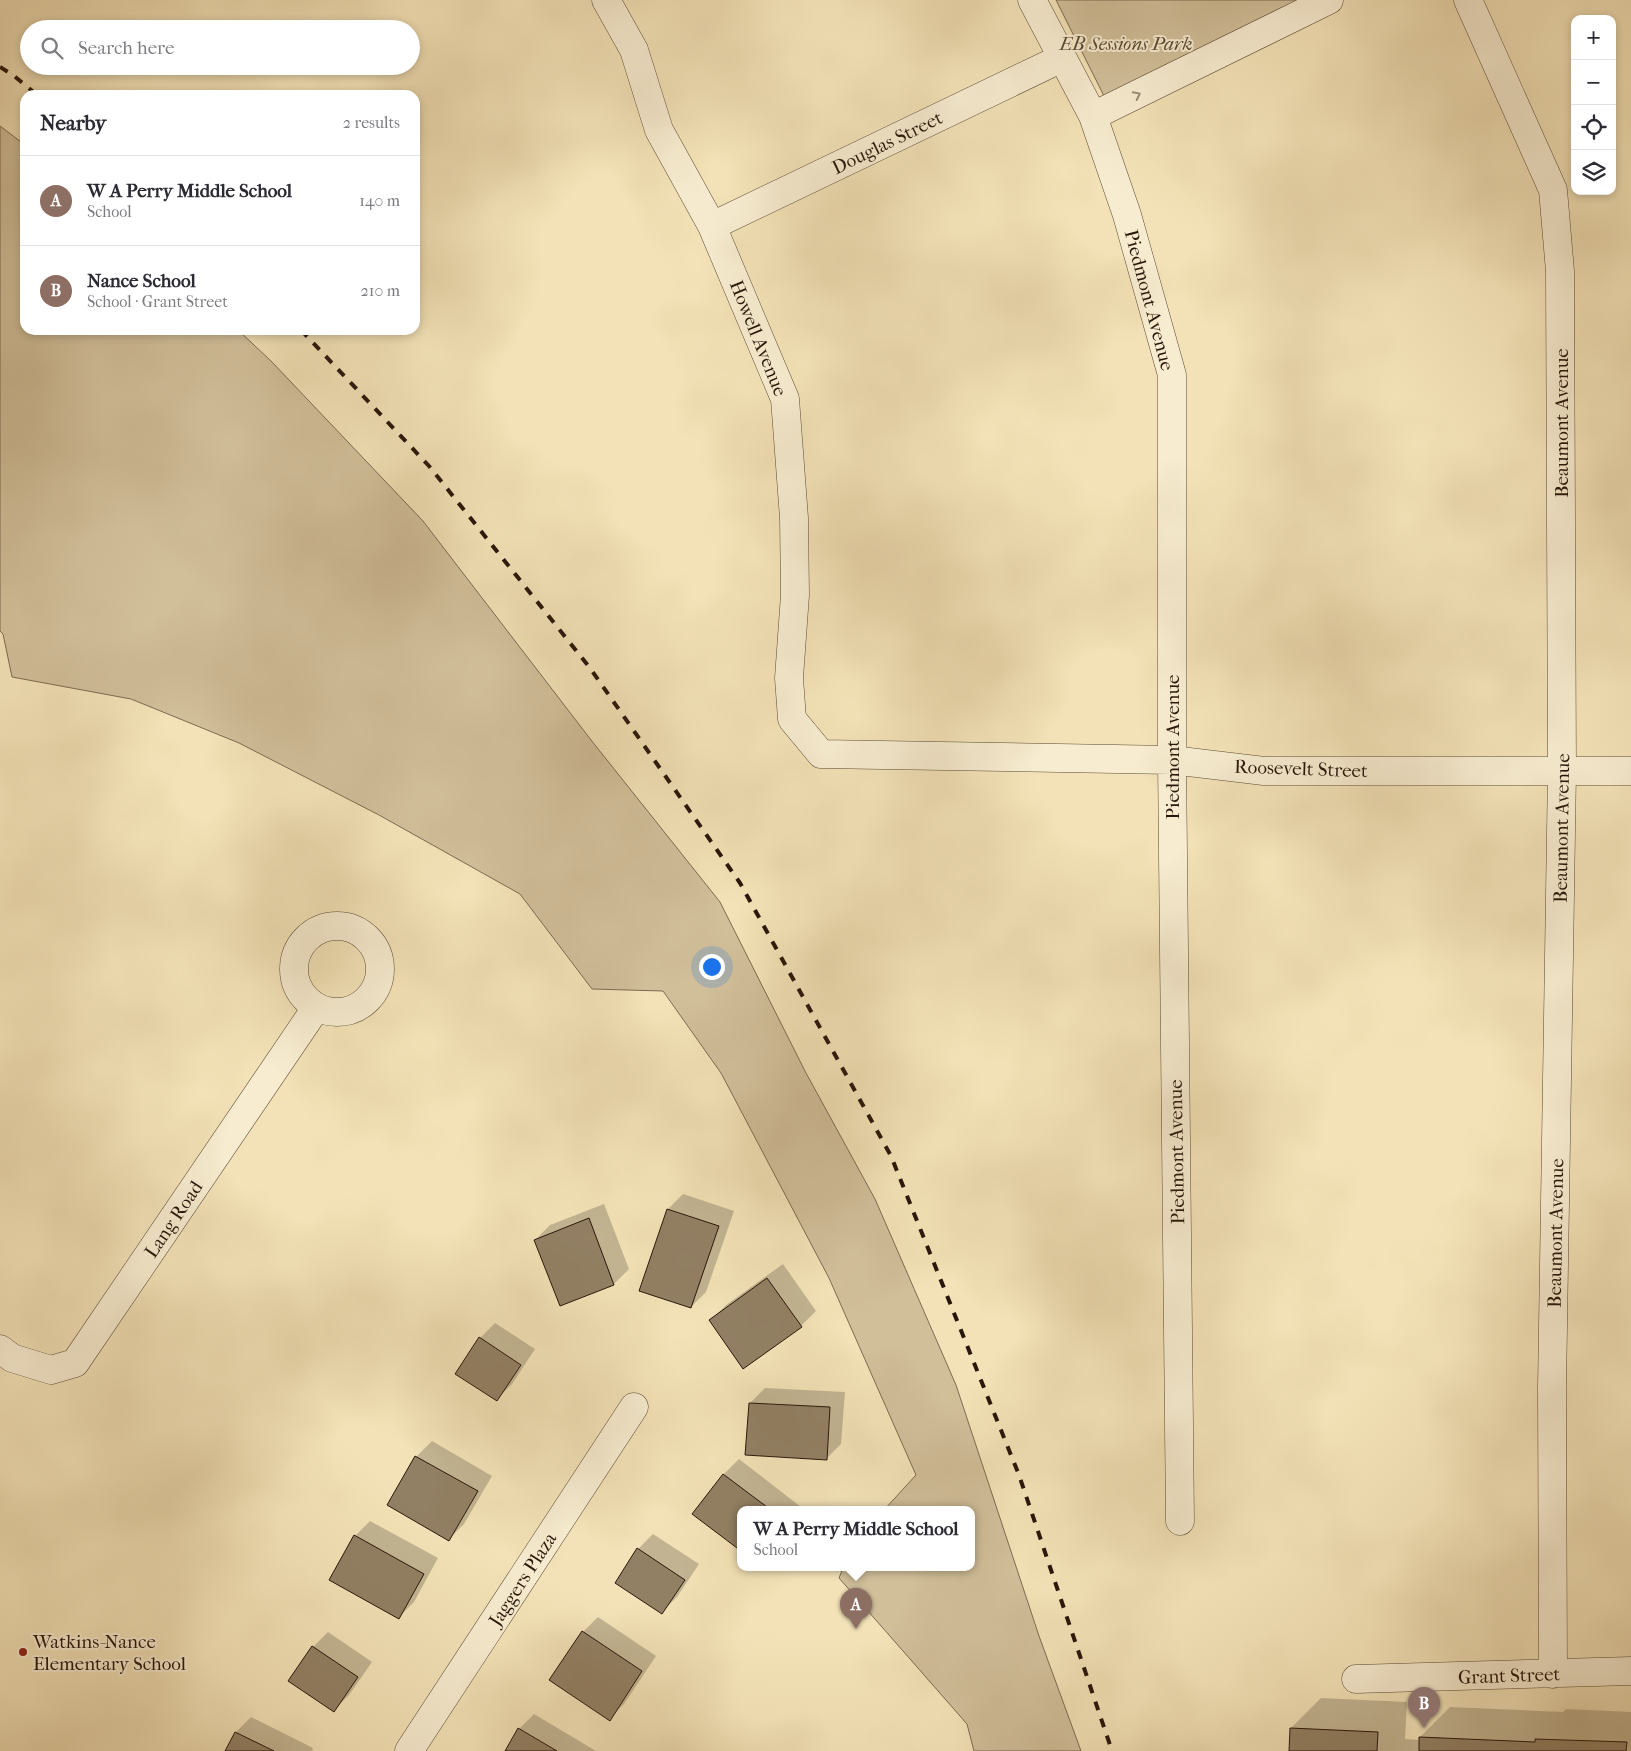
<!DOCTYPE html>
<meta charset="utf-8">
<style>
:root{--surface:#fff;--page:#f2f2f3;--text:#2b2b33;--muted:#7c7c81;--line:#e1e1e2;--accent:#0b8043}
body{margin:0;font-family:"IM FELL French Canon",serif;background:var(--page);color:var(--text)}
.controls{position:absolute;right:15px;top:15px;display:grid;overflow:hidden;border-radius:10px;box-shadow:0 2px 8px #0003}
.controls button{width:45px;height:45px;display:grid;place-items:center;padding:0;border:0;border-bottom:1px solid var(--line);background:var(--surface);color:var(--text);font:25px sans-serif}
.you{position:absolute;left:711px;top:966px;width:18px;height:18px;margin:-12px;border:4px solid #fff;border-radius:50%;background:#1a73e8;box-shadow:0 0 0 8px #1a73e833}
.badge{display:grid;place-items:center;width:32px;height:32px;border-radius:50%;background:var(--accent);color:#fff;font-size:16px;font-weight:700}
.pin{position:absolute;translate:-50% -41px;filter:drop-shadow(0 1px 2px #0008)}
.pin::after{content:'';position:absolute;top:26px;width:18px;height:15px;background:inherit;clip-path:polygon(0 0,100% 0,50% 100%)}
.popup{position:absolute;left:737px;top:1506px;width:238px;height:65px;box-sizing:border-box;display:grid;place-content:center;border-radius:10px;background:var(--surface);filter:drop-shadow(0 1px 4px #0005);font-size:16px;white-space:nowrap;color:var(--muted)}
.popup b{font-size:19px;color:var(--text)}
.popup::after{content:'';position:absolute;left:50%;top:100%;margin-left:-10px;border:10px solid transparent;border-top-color:var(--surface)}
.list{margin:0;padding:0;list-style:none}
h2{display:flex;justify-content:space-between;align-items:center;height:65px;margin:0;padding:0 20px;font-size:21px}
h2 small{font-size:16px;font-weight:400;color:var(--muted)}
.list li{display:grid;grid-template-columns:32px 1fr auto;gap:15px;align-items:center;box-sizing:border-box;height:90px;padding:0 20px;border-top:1px solid var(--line)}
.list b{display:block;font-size:19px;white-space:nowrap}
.list p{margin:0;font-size:16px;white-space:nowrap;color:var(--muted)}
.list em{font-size:16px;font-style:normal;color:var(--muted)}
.icon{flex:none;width:28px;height:28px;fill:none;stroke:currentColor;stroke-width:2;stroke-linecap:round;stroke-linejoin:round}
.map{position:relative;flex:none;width:1631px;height:1751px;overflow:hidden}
.search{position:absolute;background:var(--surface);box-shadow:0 2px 8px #0003;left:20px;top:20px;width:400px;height:55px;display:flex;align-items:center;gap:12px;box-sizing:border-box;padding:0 18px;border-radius:28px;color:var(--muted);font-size:19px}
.panel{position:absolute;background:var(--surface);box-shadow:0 2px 8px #0003;left:20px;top:90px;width:400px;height:245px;border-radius:15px}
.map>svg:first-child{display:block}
</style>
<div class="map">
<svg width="1631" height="1751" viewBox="0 0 1631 1751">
<rect width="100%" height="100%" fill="#f3e2b7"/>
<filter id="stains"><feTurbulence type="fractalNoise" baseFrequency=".004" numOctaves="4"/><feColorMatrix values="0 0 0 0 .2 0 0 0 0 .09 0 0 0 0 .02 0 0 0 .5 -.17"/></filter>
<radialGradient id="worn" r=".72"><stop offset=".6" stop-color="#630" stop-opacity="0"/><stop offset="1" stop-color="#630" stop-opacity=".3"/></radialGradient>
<!-- green -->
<path fill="#d1bf9a" stroke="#7d6a52" d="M1056 0H1306L1106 100Z
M0 126 25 145V330H238L271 361 423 521 591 740 720 902 806 1073 875 1199 956 1385 1039 1636 1081 1751H974L967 1724 839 1578 843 1568H971V1510H884L916 1475 829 1278 721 1073 663 991 592 989 520 894 379 815 239 743 131 699 12 677 3 634 0 631Z"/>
<!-- shadow -->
<path fill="#0003" d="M683 1194 734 1211 706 1292 691 1307 641 1290 668 1209Z
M604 1204 629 1269 614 1284 535 1240 550 1225Z
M783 1264 816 1311 801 1326 711 1320 726 1305Z
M495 1323 535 1349 512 1384 497 1399 480 1338Z
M765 1388 845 1392 841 1444 826 1459 750 1403Z
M432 1441 492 1476 464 1524 449 1539 389 1504 416 1457Z
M739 1459 801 1507 799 1510H741V1549L694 1514 724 1474Z
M370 1521 438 1558 414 1602 399 1617 355 1536Z
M653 1534 699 1564 677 1597 662 1612 638 1549Z
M598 1617 656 1656 624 1704 609 1719 583 1632Z
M328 1632 372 1662 349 1695 334 1710 313 1647Z
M1321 1698 1407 1702 1405 1739 1420 1740V1737L1450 1707 1563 1712 1566 1709 1631 1712V1751H1290L1291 1728Z
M534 1714 596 1751H506L519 1729Z
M251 1717 313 1748 312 1751H227L236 1732Z"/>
<!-- building -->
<path fill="#928064" stroke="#29160a" d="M667 1209 719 1226 691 1308 639 1291Z
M589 1218 614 1285 560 1306 534 1240Z
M767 1278 802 1327 743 1369 709 1320Z
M479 1337 521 1365 497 1401 455 1374Z
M749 1403 830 1407 827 1460 745 1455Z
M415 1456 478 1491 449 1541 387 1505Z
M723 1474 771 1510H741V1551L692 1514Z
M354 1535 424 1574 399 1619 329 1580Z
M637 1548 685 1580 662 1614 615 1583Z
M582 1631 642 1671 610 1721 549 1680Z
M312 1646 358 1677 334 1712 288 1681Z
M518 1728 557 1751H505Z
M1290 1728 1378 1732 1377 1751H1289Z
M235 1732 274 1751H225Z
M1419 1737 1535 1742V1739L1627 1742 1626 1751H1419Z"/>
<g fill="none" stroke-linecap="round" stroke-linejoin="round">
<!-- minor casing -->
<g stroke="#5c4935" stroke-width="29">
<path id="minor" d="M606 0 634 50 659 130 712 226 785 399 794 518 795 595 789 678 792 719 821 754 1172 760 1264 771H1631
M1032 0 1093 116 1127 215 1172 375V760L1180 1521
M1468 0 1553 190 1560 271 1562 771 1552 1388 1553 1674
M1093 116 1329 0
M712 226 1062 58
M294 969a43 43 0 1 1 86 0a43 43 0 1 1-86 0Z
M0 1349 12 1358 51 1370 75 1363 316 1008
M1356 1679 1631 1671
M409 1751 634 1407"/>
</g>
<!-- minor -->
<use href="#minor" stroke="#f7ecd0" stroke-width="28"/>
<!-- rail -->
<path stroke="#29160a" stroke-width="4" stroke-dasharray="9 9" stroke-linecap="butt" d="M0 67 13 75 37 95
M301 330 429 466 590 668 740 883 891 1156 1019 1475 1112 1751"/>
</g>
<!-- one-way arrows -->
<defs><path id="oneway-chevron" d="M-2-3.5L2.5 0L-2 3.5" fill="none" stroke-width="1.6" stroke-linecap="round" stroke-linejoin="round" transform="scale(1.25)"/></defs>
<use stroke="#9a8c77" href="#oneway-chevron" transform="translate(1137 95) rotate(-26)"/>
<!-- markers -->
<circle fill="#8f2418" stroke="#f7ecd0" stroke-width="2" cx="23" cy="1652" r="5"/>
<g text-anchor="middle" stroke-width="4" stroke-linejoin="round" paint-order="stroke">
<!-- park labels -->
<g font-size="19" font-style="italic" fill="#5b4935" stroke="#f7ecd0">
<text x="1126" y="50">EB Sessions Park</text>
</g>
<!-- street labels -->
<g font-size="19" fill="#29160a" stroke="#f7ecd0">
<text transform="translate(887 142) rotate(-26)" y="7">Douglas Street</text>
<text transform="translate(1150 300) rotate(75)" y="7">Piedmont Avenue</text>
<text transform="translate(759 338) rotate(68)" y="7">Howell Avenue</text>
<text transform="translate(1561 423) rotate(-90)" y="7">Beaumont Avenue</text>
<text transform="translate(1172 747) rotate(-90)" y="7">Piedmont Avenue</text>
<text transform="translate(1301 768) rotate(2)" y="7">Roosevelt Street</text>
<text transform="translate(1561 828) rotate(-89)" y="7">Beaumont Avenue</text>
<text transform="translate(1176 1152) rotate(-91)" y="7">Piedmont Avenue</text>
<text transform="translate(173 1219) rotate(-56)" y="7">Lang Road</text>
<text transform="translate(1555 1233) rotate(-89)" y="7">Beaumont Avenue</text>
<text transform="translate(522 1579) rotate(-57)" y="7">Jaggers Plaza</text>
<text transform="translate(1509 1675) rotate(-2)" y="7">Grant Street</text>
</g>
<!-- poi labels -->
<g font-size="19" fill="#29160a" stroke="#f7ecd0" text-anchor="start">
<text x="33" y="1648">Watkins-Nance<tspan x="33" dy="22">Elementary School</tspan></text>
</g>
</g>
<rect width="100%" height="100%" filter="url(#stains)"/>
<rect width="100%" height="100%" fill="url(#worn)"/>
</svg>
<div class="controls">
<button>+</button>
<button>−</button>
<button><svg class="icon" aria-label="locate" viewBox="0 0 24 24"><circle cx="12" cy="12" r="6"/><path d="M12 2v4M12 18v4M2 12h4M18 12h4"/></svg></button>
<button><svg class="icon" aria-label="layers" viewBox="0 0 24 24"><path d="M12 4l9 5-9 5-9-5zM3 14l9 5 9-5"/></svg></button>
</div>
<div class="you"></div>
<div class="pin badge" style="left:856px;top:1629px;background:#8d6e63">A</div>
<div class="popup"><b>W A Perry Middle School</b>School</div>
<div class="pin badge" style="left:1424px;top:1728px;background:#8d6e63">B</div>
<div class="search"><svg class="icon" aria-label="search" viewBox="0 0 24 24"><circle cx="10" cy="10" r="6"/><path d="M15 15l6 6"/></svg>Search here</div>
<section class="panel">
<h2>Nearby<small>2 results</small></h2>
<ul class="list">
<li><span class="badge" style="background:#8d6e63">A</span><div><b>W A Perry Middle School</b><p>School</p></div><em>140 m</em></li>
<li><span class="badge" style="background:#8d6e63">B</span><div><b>Nance School</b><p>School · Grant Street</p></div><em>210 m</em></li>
</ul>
</section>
</div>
